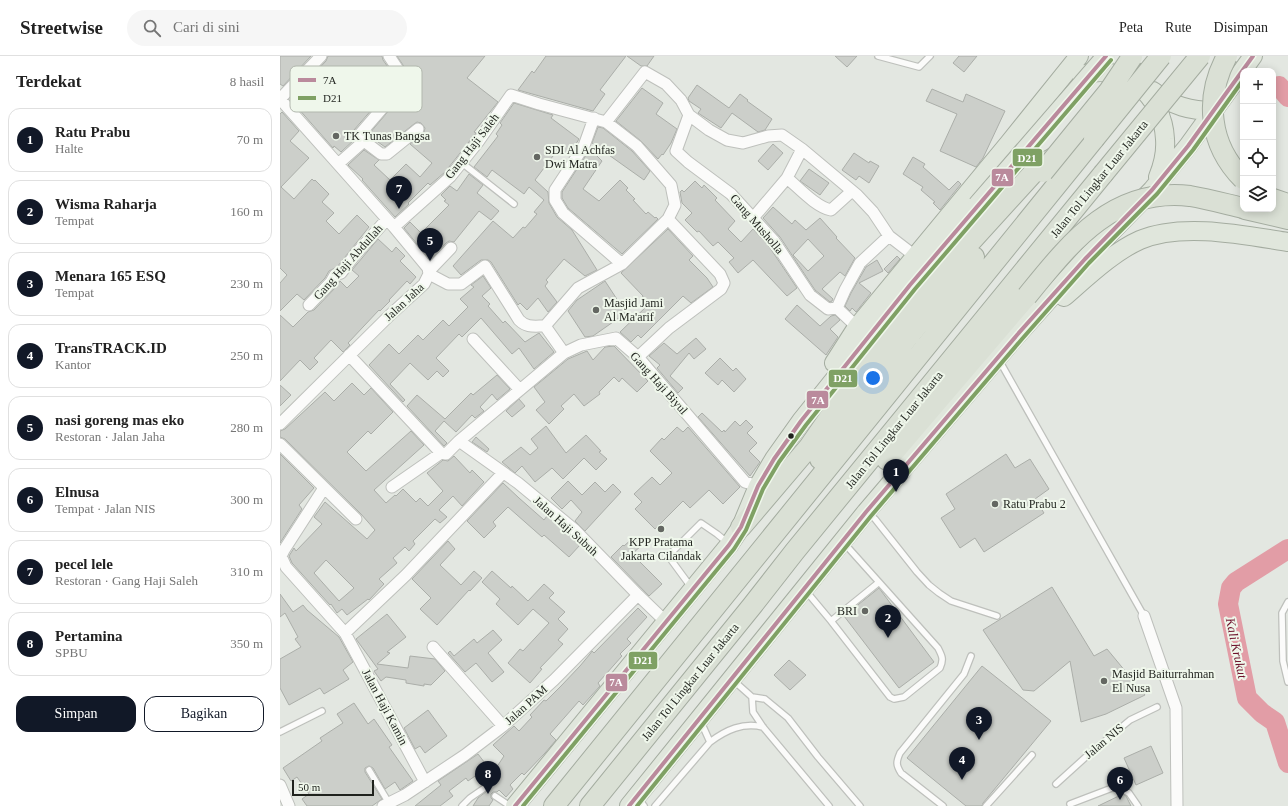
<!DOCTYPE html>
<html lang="id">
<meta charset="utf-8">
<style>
:root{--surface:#fff;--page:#f6f6f6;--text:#222;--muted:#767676;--line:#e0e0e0;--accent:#111827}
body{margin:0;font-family:"Times New Roman",serif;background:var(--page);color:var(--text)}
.controls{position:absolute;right:12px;top:12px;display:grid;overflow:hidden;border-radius:8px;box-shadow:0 2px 10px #0003}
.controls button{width:36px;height:36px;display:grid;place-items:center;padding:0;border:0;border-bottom:1px solid var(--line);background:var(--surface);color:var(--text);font:20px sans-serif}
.scale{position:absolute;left:12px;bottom:10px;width:82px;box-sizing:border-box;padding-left:4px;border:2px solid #1f221d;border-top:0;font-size:11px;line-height:14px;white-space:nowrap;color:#1f221d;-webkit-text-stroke:3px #eff7eb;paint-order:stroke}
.you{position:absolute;left:593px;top:322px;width:14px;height:14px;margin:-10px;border:3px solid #fff;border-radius:50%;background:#1a73e8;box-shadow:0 0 0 6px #1a73e833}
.badge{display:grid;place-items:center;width:26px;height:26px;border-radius:50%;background:var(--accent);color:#fff;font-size:13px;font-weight:700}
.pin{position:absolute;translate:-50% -33px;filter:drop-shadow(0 1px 2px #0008)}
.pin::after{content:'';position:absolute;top:21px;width:14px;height:12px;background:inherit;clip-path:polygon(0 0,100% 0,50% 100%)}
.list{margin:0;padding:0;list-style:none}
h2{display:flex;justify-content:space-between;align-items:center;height:52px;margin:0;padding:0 16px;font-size:17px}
h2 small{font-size:13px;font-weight:400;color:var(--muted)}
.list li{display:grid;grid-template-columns:26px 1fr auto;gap:12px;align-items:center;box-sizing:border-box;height:64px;margin:0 8px 8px;padding:0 8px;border:1px solid var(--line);border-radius:12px}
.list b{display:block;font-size:15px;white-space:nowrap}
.list p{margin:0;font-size:13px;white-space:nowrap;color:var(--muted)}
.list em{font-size:13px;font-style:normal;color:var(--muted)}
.actions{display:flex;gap:8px;padding:12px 16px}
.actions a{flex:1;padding:9px 0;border:1px solid var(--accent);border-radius:12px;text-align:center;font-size:14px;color:var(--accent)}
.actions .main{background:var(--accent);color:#fff}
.icon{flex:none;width:22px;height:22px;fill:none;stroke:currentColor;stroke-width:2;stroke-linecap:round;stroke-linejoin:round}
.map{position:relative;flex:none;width:1008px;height:750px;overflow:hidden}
header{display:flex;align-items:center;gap:24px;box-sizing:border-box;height:56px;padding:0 20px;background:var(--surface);border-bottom:1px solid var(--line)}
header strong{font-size:19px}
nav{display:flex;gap:22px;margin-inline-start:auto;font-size:14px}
.search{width:280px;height:36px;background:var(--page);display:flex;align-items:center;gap:10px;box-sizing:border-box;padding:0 14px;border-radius:22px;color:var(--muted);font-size:15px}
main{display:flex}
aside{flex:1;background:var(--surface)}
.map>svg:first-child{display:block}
</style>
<header>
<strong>Streetwise</strong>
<div class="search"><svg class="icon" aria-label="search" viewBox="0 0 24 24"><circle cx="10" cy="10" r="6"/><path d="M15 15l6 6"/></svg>Cari di sini</div>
<nav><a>Peta</a><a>Rute</a><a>Disimpan</a></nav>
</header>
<main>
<aside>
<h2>Terdekat<small>8 hasil</small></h2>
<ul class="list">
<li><span class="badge">1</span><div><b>Ratu Prabu</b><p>Halte</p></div><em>70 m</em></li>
<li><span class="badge">2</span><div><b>Wisma Raharja</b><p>Tempat</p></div><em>160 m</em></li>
<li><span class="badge">3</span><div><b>Menara 165 ESQ</b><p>Tempat</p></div><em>230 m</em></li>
<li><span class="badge">4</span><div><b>TransTRACK.ID</b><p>Kantor</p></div><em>250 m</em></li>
<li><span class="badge">5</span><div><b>nasi goreng mas eko</b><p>Restoran · Jalan Jaha</p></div><em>280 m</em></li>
<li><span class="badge">6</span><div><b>Elnusa</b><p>Tempat · Jalan NIS</p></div><em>300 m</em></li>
<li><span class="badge">7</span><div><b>pecel lele</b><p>Restoran · Gang Haji Saleh</p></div><em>310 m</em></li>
<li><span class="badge">8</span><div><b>Pertamina</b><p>SPBU</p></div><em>350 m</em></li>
</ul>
<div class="actions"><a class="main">Simpan</a><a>Bagikan</a></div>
</aside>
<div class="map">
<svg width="1008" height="750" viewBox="0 0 1008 750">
<rect width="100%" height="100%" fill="#e3e7e1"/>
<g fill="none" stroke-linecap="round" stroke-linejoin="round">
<!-- river -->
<path stroke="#e29da6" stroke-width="20" d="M999 30 1008 41
M1008 493 956 526 951 532 948 548 967 642 982 657 995 666 1008 707"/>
</g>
<!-- building -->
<path fill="#cccfca" stroke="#abaea9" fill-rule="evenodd" d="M0 0H31L3 30 0 28Z
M48 0H102L103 4 115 21 100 44 74 74 73 80 75 83 61 96 54 90 53 92 10 43 46 5Z
M117 0H205L187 22 218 46 194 76 196 77 192 82 165 116 150 129 148 127 128 147 129 148 115 161 82 124 83 123 68 109 84 94 99 104 94 109 110 124 126 108 140 121 152 107 130 88 144 76 145 72 141 67 137 66 134 68 105 91 91 81 89 78 111 52 129 24V18Z
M266 0H346L320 34 325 38 313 55 238 34 252 15 254 17Z
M347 0H374L367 10H361Z
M555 0H577L567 11Z
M679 0H697L684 16 673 7Z
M417 29 449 52 460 38 468 44 467 45 492 63 485 74 478 76 452 57 441 72 418 57 421 53 409 45 408 42Z
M362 32 383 47 376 58 397 73 391 87 383 99 382 98 378 103 361 85 336 65Z
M652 33 683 46 686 38 725 55 703 102 696 111 660 95 677 58 646 45Z
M234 47 273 59 271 62 299 83 289 99 279 92 255 124 268 136 269 147 277 161 292 174 317 214 305 220 284 203 266 224 268 226 265 230 277 246 268 256 258 242 247 254 240 247 238 249 211 206 208 204H201L181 219 173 210 213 165 233 182 243 171 245 172 257 158 254 156 264 144 249 131 244 138 212 114 207 121 194 111 218 80 216 78 222 69 220 67Z
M2 56 19 75 10 85 29 102 1 131 14 143 32 123 34 125 35 124 49 138 42 146 54 157 46 165 59 178 77 159 89 171 57 211 49 215 45 222 24 244 17 238 0 255V227L7 219 0 212V58Z
M318 71 323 72 352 95 370 115 364 124 312 87Z
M493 88 503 97 488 114 478 105Z
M310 93 322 105 303 133 319 145 340 124 348 132 346 134 355 143 353 144 366 158 368 156 375 162 376 161 378 163 342 198 288 152 282 142V136Z
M574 97 589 107 590 105 599 110 589 127 579 120 576 124 562 114Z
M633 101 645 108 643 111 669 134 678 125 681 128 660 154 653 147 655 146 641 134 643 131 623 118Z
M529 113 549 127 540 139 520 125Z
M189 118 203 129 197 137 219 155 211 164 199 155 174 186 169 185 166 187 150 204 124 172 130 166 141 177 169 149 164 145 166 144 161 139 170 130 177 135Z
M415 125 422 132 424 129 437 142 435 144 455 165 448 173 461 186 473 173 488 189 517 232 507 240 473 204 458 217 449 206 454 202 438 186 433 190 419 175 417 176 405 164 412 157 402 147 400 136 402 134 404 136Z
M493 151 512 168 515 164 526 174 540 162 557 181 556 182 575 202 565 220 560 216 542 233 553 243 552 245 550 246 535 234 500 181 483 162ZM528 183 544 200 528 215 513 199Z
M388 173 413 200 409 204 427 222 433 231 411 247 403 240 361 282 358 279 351 286 340 276 368 249 362 242 363 240 341 217Z
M98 183 112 196 116 191 125 200 120 205 136 221 130 228 127 225 109 244 110 245 100 255 99 254 68 287 70 289 63 296 51 284 34 302 38 306 30 314 20 304 0 325V259L13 271 28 256 34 254 56 231 60 225 67 232 79 220 72 214Z
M617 200 620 203 608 217 604 213Z
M597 204 603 215 579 227 591 237 576 256 572 252 570 255 565 250 571 237 586 211Z
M203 220 211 232 202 240 210 248 208 250 223 267 225 265 245 286 259 277 274 296 254 313 239 292 232 298 201 262 182 281 179 278 156 302 169 315 163 321 157 315 148 324 130 307 110 328 125 344 123 346 89 309 109 288 119 298 138 279 143 284 163 264 169 270 188 251 180 243 194 231 191 229Z
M325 225 346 257 313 280 305 281 288 255 297 244Z
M517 249 540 270 551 260 555 259 560 264 550 273 558 281 546 299 505 263Z
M416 282 426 293 414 303 409 297 390 320 403 332 398 337 377 312 380 309 369 300 384 287 397 298Z
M334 290 368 325 357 336 342 322 339 326 334 321 319 336 320 338 304 350 294 338 281 350 284 353 269 368 256 354 265 346 254 331 288 303 307 295 313 304 325 291Z
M440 302 453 315 456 312 466 323 454 336 442 324 438 329 425 317Z
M217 319 230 333 217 344 212 338 200 351 204 355 195 362 192 359 176 376 164 365 155 375 167 387 164 390 127 350 137 339 165 363 191 337 193 339Z
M72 327 84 339 91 332 113 356 91 378 88 375 67 396 86 415 131 375 144 389 94 434 106 447 115 439 116 440 123 433 136 446 140 442 148 450 163 435 147 417 163 404 168 405 174 400 190 417 192 414 204 426 182 450 173 440 159 454 167 461 160 467 155 463 133 485 135 488 129 495 125 491 113 502 117 507 99 523 104 528 89 544 88 543 67 559 62 553 57 557 51 548 50 549 12 507 9 500 14 492 16 495 42 468 34 461 45 446 87 483 95 474 81 458 5 383 0 381V375L5 373 45 336 54 345ZM46 504 74 532 59 545 34 517Z
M0 329 11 339 0 350Z
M239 343 245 350 232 361 226 355Z
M422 357 442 376 444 374 445 376 455 365 460 370 466 364 473 371 467 377 477 387 469 395 480 406 470 420 418 361Z
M266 370 286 397 306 379 321 395 319 396 327 403 316 414 304 402 283 423 272 412 255 426 242 410 235 417 222 406 241 391 250 399 258 392 251 383Z
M397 371 403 376 408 371 460 431 443 448 429 434 410 452 403 445 375 473 355 453 362 446 354 438 372 421 380 429 392 417 370 395 382 382 384 384Z
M196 381 209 393 207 396 192 386Z
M0 398 34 432 19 449 22 453 0 487Z
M726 398 735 412 750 403 769 433 755 443 764 457 704 496 695 482 680 492 661 462 675 453 666 438Z
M288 425 302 439 315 426 325 436 333 428 341 436 305 475 295 465 302 456 291 444 282 453 271 442Z
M223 427 239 442 264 464 267 460 290 479 300 489 289 501 264 479 262 481 228 451 213 466 216 470 204 482 187 465Z
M354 481 362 489 352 498 382 528 369 540 331 501 343 489 344 490Z
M168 485 175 493 160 509 181 529 194 515 202 522 190 535 189 534 157 569 140 553 151 542 132 523Z
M212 515 231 532 232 530 248 545 264 528 274 537 269 542 285 556 278 563 288 573 278 584 283 588 260 612 262 613 250 627 228 607 240 593 243 595 269 567 253 553 238 569 216 548 220 543 202 526Z
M772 531 814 600 827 593 865 639 826 658 801 666 790 605 754 635 743 634 703 574Z
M599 532 654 606 619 632 564 560Z
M0 538 13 556 23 549 27 554 59 581 73 606 63 614 69 623 44 638 40 632 9 649 0 632V603L21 591 15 583 18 581 5 557 0 561Z
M358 552 367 561 347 583 351 587 340 598 342 600 318 627 320 630 311 640 303 649 299 645 270 678 276 684 265 697 244 719 242 717 230 729 233 733 226 741 219 734 217 736H213L211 738V742L213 744 209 750H193L198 742 207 735V732L205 729 224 700 213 689 234 670 239 675 252 661 250 659 264 644 266 645 281 630 300 610 310 598 312 595 314 597Z
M107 558 126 581 107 596 110 597 97 608 128 612 130 600 155 603 165 615 151 629 144 628V630L126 627V624L106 621 101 625 94 615 98 613 76 583Z
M213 574 222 584 208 597 224 616 212 626 196 607 185 616 168 597 170 595 174 600 194 583 197 587Z
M509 604 526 619 510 634 494 619Z
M702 610 771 665 703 747 702 750H686L627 702Z
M74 647 88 668 94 663 112 689 109 691 133 725 120 734 115 726 105 733 93 712 89 710 85 712V716L102 743 92 750H27L22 743 29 738 17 721 11 725 3 712 42 685 40 682 63 667 57 658Z
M148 654 167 680 145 697 140 690 135 693 124 672Z
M871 690 883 717 856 729 844 702Z
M198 698 208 711 188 725 186 722 169 735 173 740 160 750H135L161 729 158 725Z
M843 738 846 740 851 750H818Z"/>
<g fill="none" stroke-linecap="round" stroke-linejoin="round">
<!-- service casing -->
<g stroke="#bec0bc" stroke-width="8">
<path id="service" d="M598 0 639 11 650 0
M182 107 234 148
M719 304 864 560
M588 457 595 463 637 516 649 529 659 537 671 545 717 560
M411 531 389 501 390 498 421 467 437 478 448 487
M526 535 551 565 610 641 614 643 624 641 660 612C664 603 662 600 658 592L564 487
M1008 546 1002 557 1003 605 1008 626
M551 565 598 527
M454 625 472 641 485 643 508 662 538 701 580 750
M472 641 473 656 483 671 549 750
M421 666 430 686
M0 676 42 655
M89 714 109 747
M776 728 808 699 850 664 877 651
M215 740 230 750
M358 742 364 750
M790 748 832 732H840L849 737 858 750
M182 750 190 742 203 733
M375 750 430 686C446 674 463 666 483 671
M663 750 621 717C616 709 616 706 620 697L684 618 691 600
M706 750 752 699"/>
</g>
<!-- minor casing -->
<g stroke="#bec0bc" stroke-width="13">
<path id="minor" d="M0 43 114 171 148 212 149 218 144 228 110 259 0 368
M0 43 41 0
M409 59 396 95 408 106 451 138 494 185 530 239 548 253 557 252 577 271
M314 62 304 90 275 134V144L283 157 342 208
M326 66 365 16 386 28 401 44 409 59 429 74 447 84 463 87 488 80 502 79 522 93 577 139 593 156 609 180 635 200
M84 85V82L80 78 106 48 123 21 109 0
M58 108 84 85 101 98H107L138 73
M507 122C519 132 536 151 551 154L572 135
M473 162 507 122 522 93
M114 171 170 121 198 86 231 39 259 48 326 66 357 90 391 129 395 149 388 163 342 208 298 232 265 270
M149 215 171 192
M149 218 168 228H181L205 210 239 264C247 272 254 270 265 270
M29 249 51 226 55 219 61 217 74 200 107 163
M557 252 565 234 580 207 609 180
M265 270 284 297
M193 283 240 334
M69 299 161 397
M358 301 389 272 441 233 444 227 440 218 388 163
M179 385 238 427 295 474 358 539 385 565
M0 388 76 463
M112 431 161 397 166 398 179 385 284 297 301 289 336 282 358 301 465 426 478 430
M44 432 4 494 1 500 6 511 65 577 145 726
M864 560 896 652 897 750
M65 577 126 519 223 417
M153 591 223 670
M0 729 9 750
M103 750 125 739 185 699 223 670 274 624 358 539"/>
</g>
<!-- trunk casing -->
<g stroke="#a4aca0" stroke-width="20">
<path id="trunk" d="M801 19C844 6 883 39 885 83 886 96 883 109 878 121
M873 35C892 50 911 55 934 55
M784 241C806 222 833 196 860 184 902 166 964 179 1008 186
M554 307 577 271 729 87 799 0
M235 750 449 489 461 471 478 430 494 403 521 365 630 229 697 149
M349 750 586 456 737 279 805 203 872 134 908 90 973 0"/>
</g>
<!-- motorway casing -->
<g stroke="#a4aca0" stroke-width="22">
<path id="motorway" d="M993 143 1008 148
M965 153 1008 163
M540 403C584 331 640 266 694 201
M607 404 747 240
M461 471 529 391 579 319 644 237 755 115 763 108 775 101
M274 750 814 83
M310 750 472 550 515 495 823 118"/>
</g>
<!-- service -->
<use href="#service" stroke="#fbfbfa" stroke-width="5.5"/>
<!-- minor -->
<use href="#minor" stroke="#fbfbfa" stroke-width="11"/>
<!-- trunk -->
<use href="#trunk" stroke="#e0e6dc" stroke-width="18"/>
<!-- motorway -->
<use href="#motorway" stroke="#dae0d5" stroke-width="20"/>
<!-- trunk-bridge casing -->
<g stroke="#a4aca0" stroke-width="20" stroke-linecap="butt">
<path id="trunk-bridge" d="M697 149 826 0"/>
</g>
<!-- motorway-bridge casing -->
<g stroke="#a4aca0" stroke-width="22" stroke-linecap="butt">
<path id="motorway-bridge" d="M947 0C924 42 929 89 963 123
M814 83 881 0
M763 116 829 35 852 1
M823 118 920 0
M747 240C790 187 833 131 910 140 928 143 946 148 963 152"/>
</g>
<!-- trunk-bridge -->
<use href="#trunk-bridge" stroke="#e0e6dc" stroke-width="18"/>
<!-- motorway-bridge -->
<use href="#motorway-bridge" stroke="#dae0d5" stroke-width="20"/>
<!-- bus-1 casing -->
<g stroke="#eff7eb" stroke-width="7">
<path id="bus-1" d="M235 750 449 489 461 471 478 430 494 403 521 365 630 229 826 0
M349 750 586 456 737 279 805 203 872 134 908 90 973 0"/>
</g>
<!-- bus-2 casing -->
<g stroke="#eff7eb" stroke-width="7">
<path id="bus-2" d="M243 750 454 493 466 474 483 433 499 406 526 369 635 233 831 4
M357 750 591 460 742 283 809 207 877 138 913 94 963 24"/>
</g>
<!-- bus-1 -->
<use href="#bus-1" stroke="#ba8a9c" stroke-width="4"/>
<!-- bus-2 -->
<use href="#bus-2" stroke="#7fa164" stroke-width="4"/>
</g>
<!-- markers -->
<g fill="#646762" stroke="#eff7eb" stroke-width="1.5">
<circle cx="56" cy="80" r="4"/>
<circle cx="257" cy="101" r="4"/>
<circle cx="316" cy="254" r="4"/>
<circle cx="715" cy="448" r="4"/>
<circle cx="381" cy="473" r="4"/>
<circle cx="585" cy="555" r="4"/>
<circle cx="824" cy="625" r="4"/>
</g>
<circle fill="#1f221d" stroke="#eff7eb" stroke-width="1.5" cx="511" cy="380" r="3.5"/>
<g text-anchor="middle" stroke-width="4" stroke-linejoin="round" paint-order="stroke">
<!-- poi labels -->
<g font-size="12" fill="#1f221d" stroke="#eff7eb" text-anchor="start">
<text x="64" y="84">TK Tunas Bangsa</text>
<text x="265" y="98">SDI Al Achfas<tspan x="265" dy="14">Dwi Matra</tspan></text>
<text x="324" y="251">Masjid Jami<tspan x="324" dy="14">Al Ma'arif</tspan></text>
<text x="723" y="452">Ratu Prabu 2</text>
<text x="381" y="490" text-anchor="middle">KPP Pratama<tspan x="381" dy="14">Jakarta Cilandak</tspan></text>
<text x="577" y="559" text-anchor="end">BRI</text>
<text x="832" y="622">Masjid Baiturrahman<tspan x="832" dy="14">El Nusa</tspan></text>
</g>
<!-- street labels -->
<g font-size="12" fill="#1f221d" stroke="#eff7eb">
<text transform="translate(192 90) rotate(-52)" y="4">Gang Haji Saleh</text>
<text transform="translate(819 123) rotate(-51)" y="4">Jalan Tol Lingkar Luar Jakarta</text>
<text transform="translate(477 168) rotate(49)" y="4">Gang Musholla</text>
<text transform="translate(68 206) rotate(-48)" y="4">Gang Haji Abdullah</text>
<text transform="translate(124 246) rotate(-43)" y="4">Jalan Jaha</text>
<text transform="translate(379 327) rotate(48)" y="4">Gang Haji Biyul</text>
<text transform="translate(614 374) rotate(-51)" y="4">Jalan Tol Lingkar Luar Jakarta</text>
<text transform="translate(286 470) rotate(42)" y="4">Jalan Haji Subuh</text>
<text transform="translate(410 626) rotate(-51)" y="4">Jalan Tol Lingkar Luar Jakarta</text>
<text transform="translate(246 649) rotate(-42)" y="4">Jalan PAM</text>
<text transform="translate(105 651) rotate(62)" y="4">Jalan Haji Kamin</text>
<text transform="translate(824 685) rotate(-40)" y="4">Jalan NIS</text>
</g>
<!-- water labels -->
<g font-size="13" font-style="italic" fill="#6e132c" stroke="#eff7eb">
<text transform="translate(957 592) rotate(78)" y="5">Kali Krukut</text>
</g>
</g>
<!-- legend -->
<rect x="10" y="10" width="132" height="46" rx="6" fill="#eff7eb" stroke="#b1b7ad" stroke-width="1"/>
<rect x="18" y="22" width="18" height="4" fill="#ba8a9c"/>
<rect x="18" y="40" width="18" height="4" fill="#7fa164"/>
<g font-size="11" fill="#1f221d">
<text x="43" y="28">7A</text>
<text x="43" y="46">D21</text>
</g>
<g stroke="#eff7eb" stroke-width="1.5">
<rect x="732" y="92" width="31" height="19" rx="4" fill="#7fa164"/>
<rect x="711" y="112" width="23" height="19" rx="4" fill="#ba8a9c"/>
<rect x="548" y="313" width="30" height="19" rx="4" fill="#7fa164"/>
<rect x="526" y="334" width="23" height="19" rx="4" fill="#ba8a9c"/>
<rect x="348" y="595" width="30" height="19" rx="4" fill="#7fa164"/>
<rect x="325" y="617" width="23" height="19" rx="4" fill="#ba8a9c"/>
</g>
<g font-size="11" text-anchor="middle" font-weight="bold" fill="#fff">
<text x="747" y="106">D21</text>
<text x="722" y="125">7A</text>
<text x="563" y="326">D21</text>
<text x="538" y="348">7A</text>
<text x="363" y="608">D21</text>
<text x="336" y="630">7A</text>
</g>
</svg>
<div class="controls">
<button>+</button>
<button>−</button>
<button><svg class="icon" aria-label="locate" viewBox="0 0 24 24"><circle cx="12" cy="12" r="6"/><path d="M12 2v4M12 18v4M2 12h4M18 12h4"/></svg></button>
<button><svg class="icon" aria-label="layers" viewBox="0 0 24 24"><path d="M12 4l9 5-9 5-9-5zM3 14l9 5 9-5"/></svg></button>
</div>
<div class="scale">50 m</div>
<div class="you"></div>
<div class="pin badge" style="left:616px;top:436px">1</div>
<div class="pin badge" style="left:608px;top:582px">2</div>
<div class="pin badge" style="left:699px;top:684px">3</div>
<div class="pin badge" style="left:682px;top:724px">4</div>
<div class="pin badge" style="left:150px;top:205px">5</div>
<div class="pin badge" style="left:840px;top:744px">6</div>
<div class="pin badge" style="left:119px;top:153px">7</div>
<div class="pin badge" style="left:208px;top:738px">8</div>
</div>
</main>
